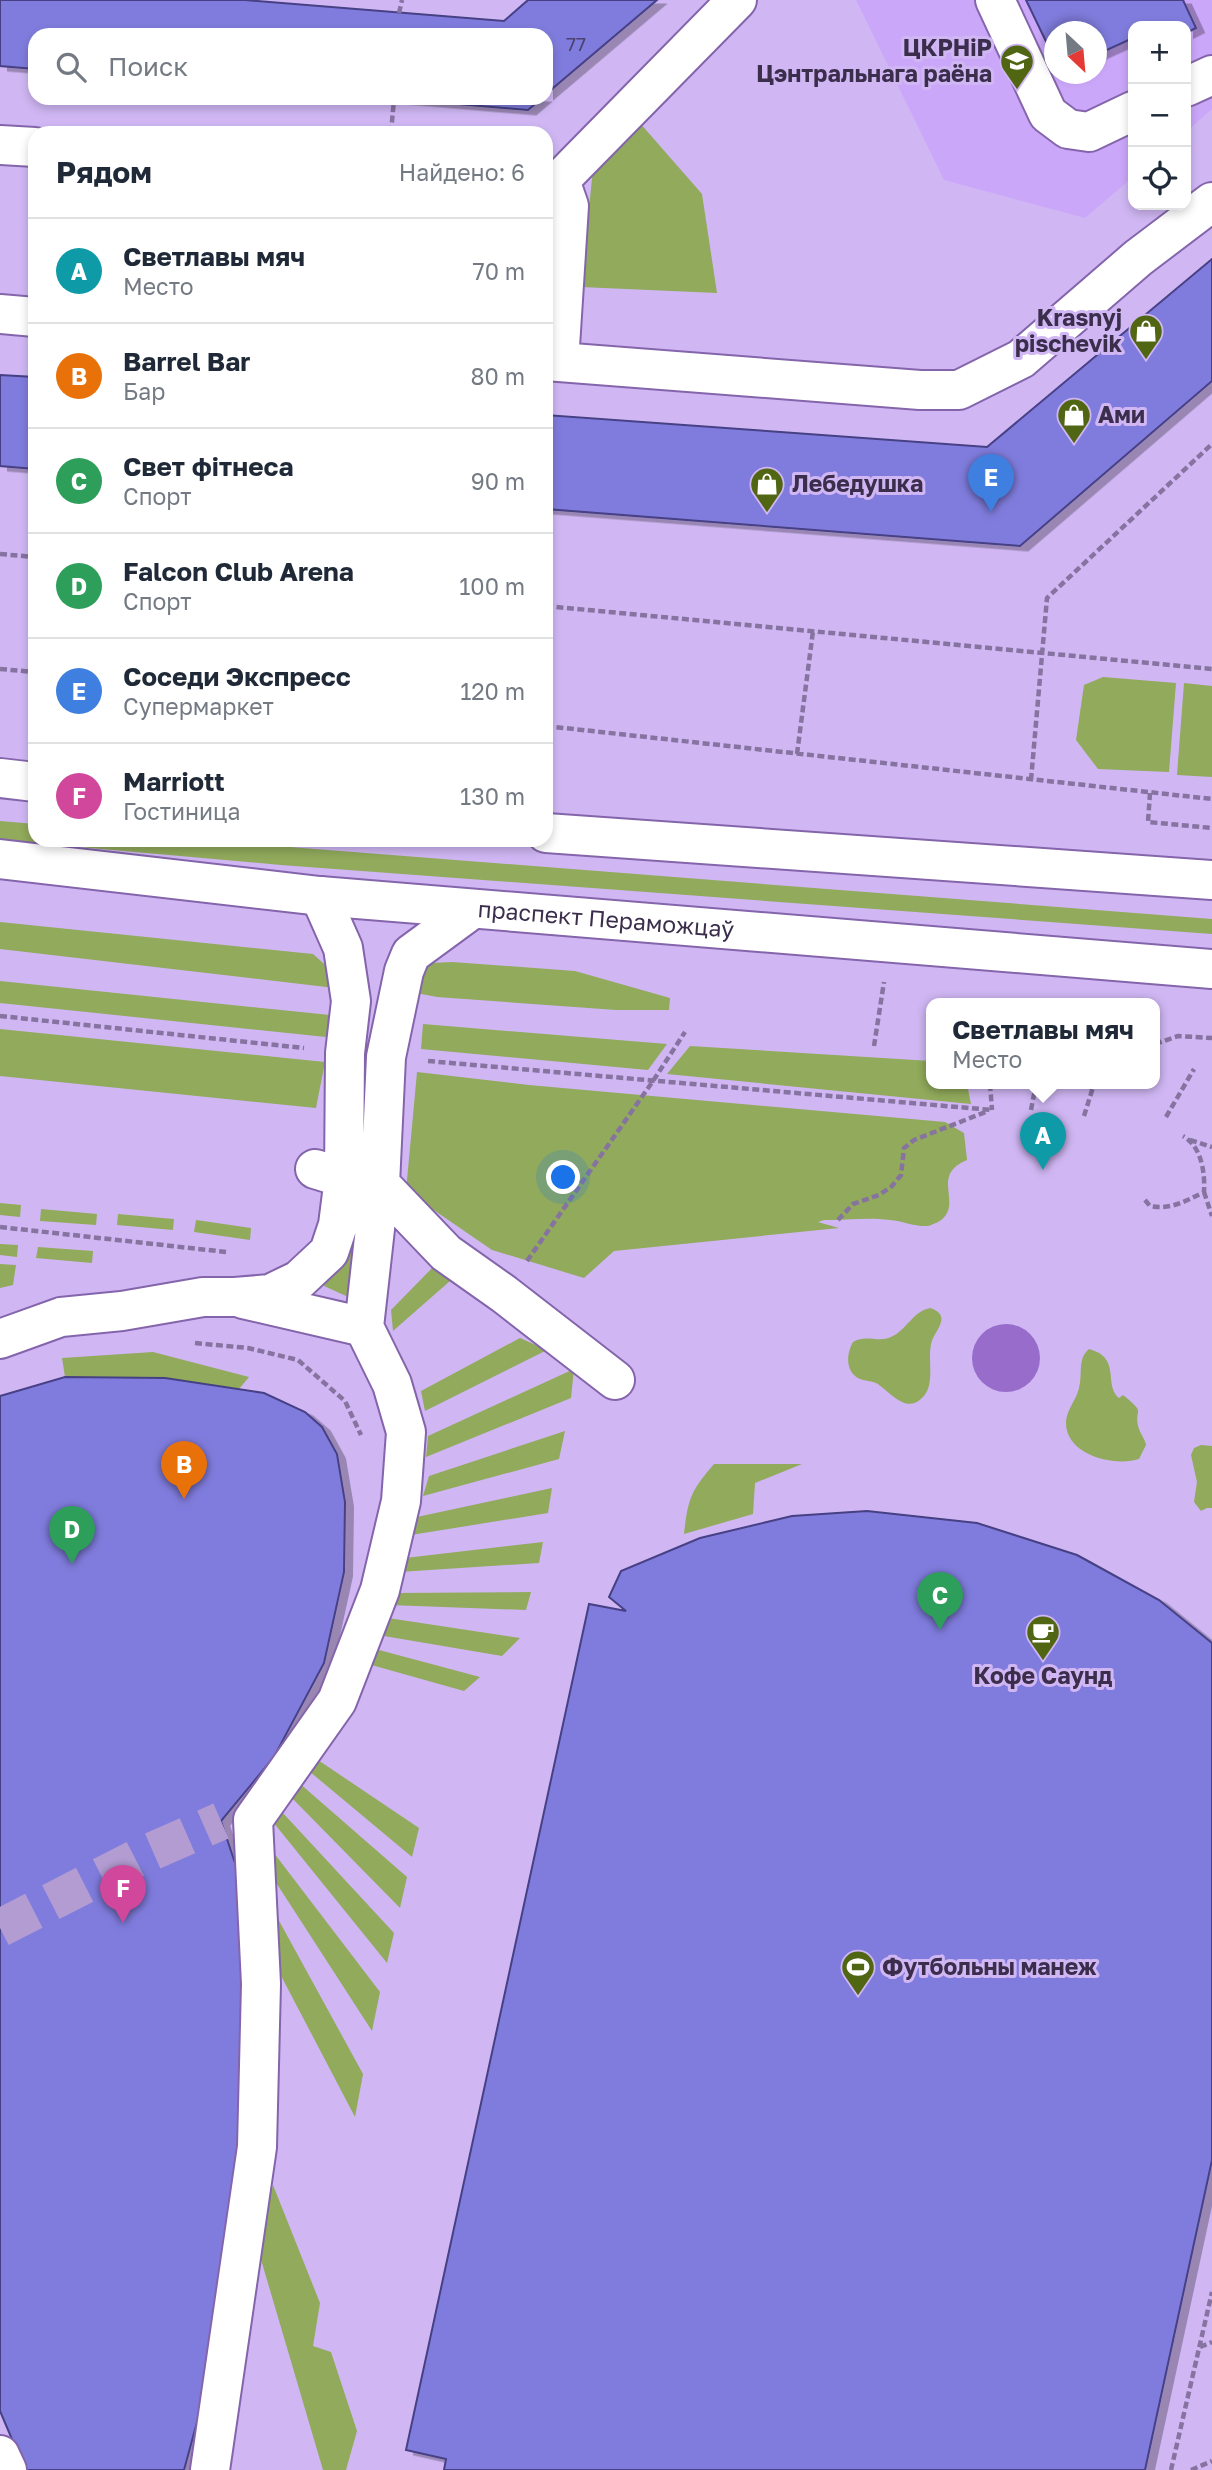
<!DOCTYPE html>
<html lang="ru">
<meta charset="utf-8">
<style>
:root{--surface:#fff;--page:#f6f6f7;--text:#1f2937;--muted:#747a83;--line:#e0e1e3;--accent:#0f766e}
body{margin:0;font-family:"Golos Text",sans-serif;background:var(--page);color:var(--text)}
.controls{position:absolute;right:21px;top:21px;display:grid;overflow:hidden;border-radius:14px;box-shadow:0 4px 10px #0003}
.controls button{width:63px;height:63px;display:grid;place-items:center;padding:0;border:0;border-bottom:2px solid var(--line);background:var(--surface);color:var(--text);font:35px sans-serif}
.compass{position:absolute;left:1044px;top:21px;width:63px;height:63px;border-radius:50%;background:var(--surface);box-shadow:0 4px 10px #0003;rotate:154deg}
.you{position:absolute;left:564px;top:1178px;width:24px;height:24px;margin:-18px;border:5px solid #fff;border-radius:50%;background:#1a73e8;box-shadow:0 0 0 10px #1a73e833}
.badge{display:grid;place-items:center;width:46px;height:46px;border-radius:50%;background:var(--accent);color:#fff;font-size:23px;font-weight:700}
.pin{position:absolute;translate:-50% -58px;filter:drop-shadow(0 2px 4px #0008)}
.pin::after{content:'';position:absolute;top:37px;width:24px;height:21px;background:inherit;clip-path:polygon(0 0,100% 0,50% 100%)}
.popup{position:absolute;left:926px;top:998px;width:234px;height:91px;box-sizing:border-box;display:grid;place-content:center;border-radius:14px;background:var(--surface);filter:drop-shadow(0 2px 5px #0005);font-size:23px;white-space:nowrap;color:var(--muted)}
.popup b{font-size:26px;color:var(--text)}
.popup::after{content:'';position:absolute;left:50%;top:100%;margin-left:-14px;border:14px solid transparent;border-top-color:var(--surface)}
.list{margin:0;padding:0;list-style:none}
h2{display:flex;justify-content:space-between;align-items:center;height:91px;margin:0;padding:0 28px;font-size:30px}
h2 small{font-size:23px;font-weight:400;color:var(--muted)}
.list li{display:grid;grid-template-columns:46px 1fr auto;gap:21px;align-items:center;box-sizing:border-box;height:105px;padding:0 28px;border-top:2px solid var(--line)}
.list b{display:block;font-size:26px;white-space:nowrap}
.list p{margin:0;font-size:23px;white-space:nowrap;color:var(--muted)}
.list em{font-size:23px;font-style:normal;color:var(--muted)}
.icon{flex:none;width:38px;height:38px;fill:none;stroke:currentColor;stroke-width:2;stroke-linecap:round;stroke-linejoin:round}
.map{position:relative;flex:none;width:1212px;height:2470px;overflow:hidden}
.search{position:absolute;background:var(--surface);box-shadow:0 4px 10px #0003;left:28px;top:28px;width:525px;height:77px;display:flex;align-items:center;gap:18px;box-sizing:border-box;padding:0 24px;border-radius:21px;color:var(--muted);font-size:26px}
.panel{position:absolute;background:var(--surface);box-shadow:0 4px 10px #0003;left:28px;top:126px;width:525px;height:721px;border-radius:21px}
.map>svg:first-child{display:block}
</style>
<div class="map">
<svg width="1212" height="2470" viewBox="0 0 1212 2470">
<defs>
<filter id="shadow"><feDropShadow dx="8" dy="4.5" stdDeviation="0" flood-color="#0004"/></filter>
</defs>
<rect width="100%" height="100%" fill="#d0b7f4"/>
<!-- built -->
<path fill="#cba7f9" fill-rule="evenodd" d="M856 0H1212V109L1186 132V26H1133V177L1085 218 944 180ZM1054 32H1096V74H1054Z"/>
<!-- green -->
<path fill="#91aa5b" d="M639 122 702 194 717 293 581 287 593 169Z
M1103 677 1176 683 1169 772 1098 769 1076 740 1084 685Z
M1184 683 1212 686V777L1177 775Z
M0 821 35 824V840H199L1212 919V934L281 865 0 840Z
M0 922 313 954 332 971 335 988 0 949Z
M452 962 575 971 670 998 669 1010H616L437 997 411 992 417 976 431 963Z
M0 981 330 1015 326 1037 0 1003Z
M423 1024 667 1044 648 1070 421 1049Z
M0 1029 325 1062 316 1108 0 1076Z
M690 1046 931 1061V1084H967L971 1104 667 1074Z
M417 1072 529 1085 945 1122 964 1133 967 1160C928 1176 966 1205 938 1222 938 1222 929 1226 928 1226 916 1227 902 1221 890 1220 869 1217 846 1220 824 1220L818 1222 839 1228 614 1251 584 1278 492 1250 406 1191Z
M357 1199 355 1300 324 1286 349 1243Z
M0 1203 21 1205 20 1217 0 1215Z
M41 1209 97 1214 96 1225 40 1221Z
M118 1214 174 1219 173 1230 117 1225Z
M196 1220 251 1228 250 1240 194 1232Z
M0 1244 18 1245 17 1257 0 1255Z
M38 1247 93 1251 92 1263 36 1258Z
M0 1264 16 1265 13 1285 0 1288Z
M436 1264 450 1281 393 1331 391 1310Z
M930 1308C948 1314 941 1324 934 1336 924 1354 938 1383 922 1398 905 1415 889 1390 876 1383 871 1381 866 1381 860 1379 845 1372 846 1354 853 1342 866 1334 878 1343 891 1337 907 1330 912 1312 930 1308Z
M520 1338 547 1350 425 1411 421 1391Z
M1089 1349C1122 1358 1103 1384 1119 1398L1123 1395C1149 1416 1132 1407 1139 1429 1141 1435 1145 1439 1146 1445L1139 1459C1114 1467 1066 1455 1066 1423 1066 1410 1076 1401 1079 1388 1083 1374 1077 1359 1089 1349Z
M153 1352 249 1377 239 1389 165 1378 65 1377 62 1358Z
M574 1369 571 1398 426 1457 428 1436Z
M565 1431 559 1459 423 1496 429 1476Z
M1201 1445 1212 1446V1508H1207L1201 1511 1194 1502 1197 1482 1191 1455 1194 1448Z
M714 1464H802L755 1483 753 1514 684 1534C688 1498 691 1491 714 1464Z
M552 1488 548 1513 411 1535 417 1517Z
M543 1542 539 1563 399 1572 405 1558Z
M531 1592 526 1610 389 1605 393 1593Z
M388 1618 520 1638 502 1656 378 1635Z
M379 1650 480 1677 464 1691 368 1664Z
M318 1760 419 1828 412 1857 309 1771Z
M298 1782 407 1877 400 1908 289 1795Z
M282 1812 394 1933 387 1963 273 1822Z
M264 1840 380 1992 372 2031 264 1864Z
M266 1897 363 2074 355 2117 267 1949Z
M273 2185 320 2303 313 2346 331 2352 357 2431 346 2470H323L257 2246Z"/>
<!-- water -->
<path fill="#976cca" d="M972 1358a34 34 0 1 1 68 0a34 34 0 1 1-68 0Z"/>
<!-- building -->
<path fill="#807cdd" stroke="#464185" stroke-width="2" filter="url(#shadow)" d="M0 0H245L504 21 528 0H657L546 94V35H35V69L0 66Z
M1026 0H1183L1196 28 1186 33V26H1133V38L1096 55V32H1054V58Z
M387 98H542L528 110Z
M1212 259V381L1020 546 546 509V415L987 447Z
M0 375 35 377V469L0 466Z
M65 1377 165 1378 264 1393 305 1412 322 1427 337 1454 345 1502 344 1572 324 1663 274 1757 221 1821 241 1881 251 2074 219 2341 184 2470H25L0 2411V1396Z
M867 1511 977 1523 1077 1555 1159 1600 1212 1643V2160L1145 2470H444L446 2459 406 2450 589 1604 626 1611 609 1597 621 1571 700 1538 792 1516Z"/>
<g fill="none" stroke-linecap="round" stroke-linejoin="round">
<!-- minor-tunnel -->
<path stroke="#b29cd2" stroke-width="38" stroke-dasharray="38 19" stroke-linecap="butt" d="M0 1928 139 1857 221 1821"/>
<!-- minor casing -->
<g stroke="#8465ab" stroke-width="42">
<path id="minor" d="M995 0 1048 114 1068 129 1089 132 1133 111
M1186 87 1212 75
M0 145 35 147
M546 179 560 180 737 0
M0 314 35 317
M546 361 920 390H959L1021 359 1138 258 1212 202
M559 362 569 206 560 180
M315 1169 344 1178 380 1184 446 1253 504 1294 615 1380
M243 1299 364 1327
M0 1339 61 1317 122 1311 203 1297H235L270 1294 299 1280 329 1252 338 1225 344 1178 345 1053 351 1001 343 948 320 896
M0 2455 7 2470
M210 2470 257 2147 261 1984 253 1820 337 1701 380 1590 401 1501 406 1432 392 1384 364 1327 380 1184 386 1057 404 971 411 954 471 910"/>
</g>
<!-- major casing -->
<g stroke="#8465ab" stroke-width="42">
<g id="major">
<path d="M0 778 35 782"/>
<path d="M546 833 1212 880"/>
<path id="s1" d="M0 859 320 896 1212 969"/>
</g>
</g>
<!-- path -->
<path stroke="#8673a0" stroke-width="4.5" stroke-dasharray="7 3.5" stroke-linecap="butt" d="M399 13 402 0
M391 133 394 99
M0 554 35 557
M546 606 1212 669
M0 669 35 672
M546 726 1212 799
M797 754 813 631
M1031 780 1047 598 1212 444
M1150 793 1148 822 1212 828
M0 1016 304 1048
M1155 1044 1178 1036 1212 1038
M874 1046 884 982
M428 1061 992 1110
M990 1084 992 1110
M1031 1110 1036 1084
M1084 1116 1094 1084
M1166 1117 1194 1069
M1190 1140 1212 1147
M1204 1192 1212 1216
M1145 1200 1150 1206C1171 1210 1186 1201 1204 1192 1205 1173 1202 1147 1183 1136
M838 1220 853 1204 879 1195 892 1186 901 1175 904 1148 914 1140 988 1111
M0 1227 226 1252
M527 1261 653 1081 685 1032
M195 1343 248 1348 298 1360 345 1401 361 1435
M1200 2347 1212 2342
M1171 2470 1212 2292
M1191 2470 1212 2461"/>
<!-- minor -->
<use href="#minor" stroke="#fff" stroke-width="38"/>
<!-- major -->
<use href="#major" stroke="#fff" stroke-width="38"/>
</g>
<!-- icons -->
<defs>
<g id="school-pin" transform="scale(1.75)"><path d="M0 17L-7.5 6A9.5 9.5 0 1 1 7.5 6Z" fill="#516613" stroke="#d0b7f4"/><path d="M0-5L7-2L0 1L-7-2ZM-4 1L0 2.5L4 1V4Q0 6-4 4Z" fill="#fff"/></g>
<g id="shop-pin" transform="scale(1.75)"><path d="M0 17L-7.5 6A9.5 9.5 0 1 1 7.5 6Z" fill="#516613" stroke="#d0b7f4"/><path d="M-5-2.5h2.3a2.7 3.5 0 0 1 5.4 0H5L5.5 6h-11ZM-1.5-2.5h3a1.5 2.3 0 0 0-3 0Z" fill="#fff"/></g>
<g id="cafe-pin" transform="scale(1.75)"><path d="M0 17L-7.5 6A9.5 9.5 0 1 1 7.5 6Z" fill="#516613" stroke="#d0b7f4"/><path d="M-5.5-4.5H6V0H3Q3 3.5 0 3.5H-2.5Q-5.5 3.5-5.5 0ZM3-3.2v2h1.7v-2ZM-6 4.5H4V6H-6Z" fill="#fff"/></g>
<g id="stadium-pin" transform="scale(1.75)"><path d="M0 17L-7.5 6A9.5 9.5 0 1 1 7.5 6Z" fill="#516613" stroke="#d0b7f4"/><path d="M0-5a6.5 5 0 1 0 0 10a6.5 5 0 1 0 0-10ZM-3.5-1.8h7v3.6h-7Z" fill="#fff"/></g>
</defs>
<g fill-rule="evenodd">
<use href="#school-pin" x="1017" y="61"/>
<use href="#shop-pin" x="1146" y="331"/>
<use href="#shop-pin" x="1074" y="415"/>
<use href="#shop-pin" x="767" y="484"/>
<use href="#cafe-pin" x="1043" y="1632"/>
<use href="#stadium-pin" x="858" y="1967"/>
</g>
<g text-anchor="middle" stroke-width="6" stroke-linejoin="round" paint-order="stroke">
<!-- number labels -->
<g font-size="19" fill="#4c4270">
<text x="576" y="51">77</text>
</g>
<!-- poi labels -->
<g font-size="23" font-weight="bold" fill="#3b2e4c" stroke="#d0b7f4" text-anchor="start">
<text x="992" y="56" text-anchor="end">ЦКРНіР<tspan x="992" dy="26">Цэнтральнага раёна</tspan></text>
<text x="1122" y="326" text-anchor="end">Krasnyj<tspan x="1122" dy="26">pischevik</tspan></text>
<text x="1098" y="423">Ами</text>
<text x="792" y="492">Лебедушка</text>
<text x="1043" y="1684" text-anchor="middle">Кофе Саунд</text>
<text x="882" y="1975">Футбольны манеж</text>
</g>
<!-- street labels -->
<g font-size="23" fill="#3b2e4c" stroke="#d0b7f4">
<text dy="8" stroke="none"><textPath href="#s1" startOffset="609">праспект Пераможцаў</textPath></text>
</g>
</g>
</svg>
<div class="controls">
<button>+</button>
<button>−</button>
<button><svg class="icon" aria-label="locate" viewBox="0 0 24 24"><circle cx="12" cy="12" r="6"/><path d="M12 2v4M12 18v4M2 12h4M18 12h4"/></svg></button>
</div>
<svg class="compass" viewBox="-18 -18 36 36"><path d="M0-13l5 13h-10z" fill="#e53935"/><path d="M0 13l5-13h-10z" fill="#747a83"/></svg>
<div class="you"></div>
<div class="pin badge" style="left:1043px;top:1170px;background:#0f9aa8">A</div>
<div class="popup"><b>Светлавы мяч</b>Место</div>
<div class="pin badge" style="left:184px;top:1499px;background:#e8710a">B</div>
<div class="pin badge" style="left:940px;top:1630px;background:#2e9e5b">C</div>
<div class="pin badge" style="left:72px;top:1564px;background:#2e9e5b">D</div>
<div class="pin badge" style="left:991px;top:512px;background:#3f7fe0">E</div>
<div class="pin badge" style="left:123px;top:1923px;background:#d1479c">F</div>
<div class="search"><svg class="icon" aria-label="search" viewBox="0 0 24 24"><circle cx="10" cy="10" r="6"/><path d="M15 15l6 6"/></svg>Поиск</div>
<section class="panel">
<h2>Рядом<small>Найдено: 6</small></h2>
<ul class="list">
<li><span class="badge" style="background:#0f9aa8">A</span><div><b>Светлавы мяч</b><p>Место</p></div><em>70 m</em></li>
<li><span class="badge" style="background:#e8710a">B</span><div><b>Barrel Bar</b><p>Бар</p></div><em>80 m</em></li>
<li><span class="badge" style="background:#2e9e5b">C</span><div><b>Свет фітнеса</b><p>Спорт</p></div><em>90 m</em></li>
<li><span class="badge" style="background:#2e9e5b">D</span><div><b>Falcon Club Arena</b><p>Спорт</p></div><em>100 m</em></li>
<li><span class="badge" style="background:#3f7fe0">E</span><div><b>Соседи Экспресс</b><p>Супермаркет</p></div><em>120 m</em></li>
<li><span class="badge" style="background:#d1479c">F</span><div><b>Marriott</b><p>Гостиница</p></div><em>130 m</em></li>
</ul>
</section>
</div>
